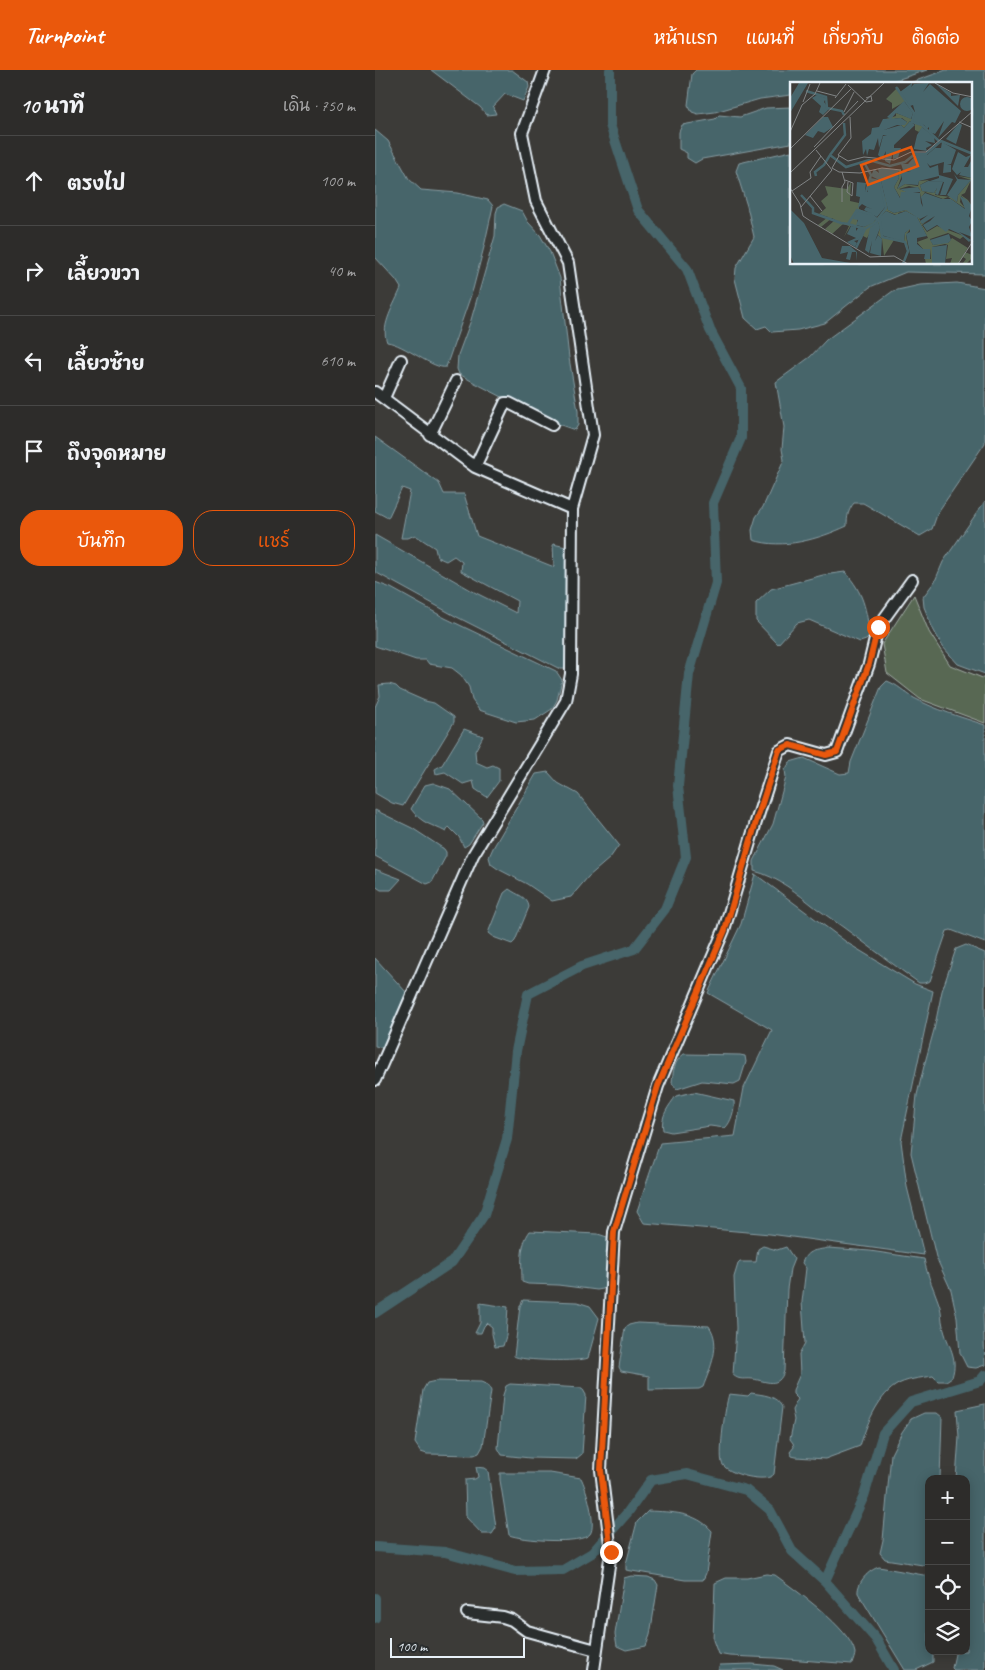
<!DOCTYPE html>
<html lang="th">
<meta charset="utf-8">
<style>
:root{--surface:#2d2c2a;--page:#353432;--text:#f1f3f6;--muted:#a7a7a8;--line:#484847;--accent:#ea580c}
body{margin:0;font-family:Caveat,"Playpen Sans Thai",sans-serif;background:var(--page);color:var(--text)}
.controls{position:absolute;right:15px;bottom:15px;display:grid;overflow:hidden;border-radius:10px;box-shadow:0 2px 12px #0003}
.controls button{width:45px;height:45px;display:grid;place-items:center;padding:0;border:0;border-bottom:1px solid var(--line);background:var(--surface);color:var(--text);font:25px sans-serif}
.scale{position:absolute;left:15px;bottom:12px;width:135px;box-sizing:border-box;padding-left:5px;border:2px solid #e8f1f8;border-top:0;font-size:14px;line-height:18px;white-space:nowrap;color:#e8f1f8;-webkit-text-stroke:4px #2a2d2e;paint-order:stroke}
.stop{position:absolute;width:15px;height:15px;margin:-11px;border:4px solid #ea580c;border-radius:50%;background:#fff}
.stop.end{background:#ea580c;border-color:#fff;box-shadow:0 1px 5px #0008}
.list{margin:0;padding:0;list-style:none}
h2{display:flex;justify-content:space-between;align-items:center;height:65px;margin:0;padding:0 20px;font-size:21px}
h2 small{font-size:16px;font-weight:400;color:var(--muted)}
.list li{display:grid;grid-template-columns:32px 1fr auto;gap:15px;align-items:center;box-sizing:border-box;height:90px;padding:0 20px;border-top:1px solid var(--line)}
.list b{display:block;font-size:19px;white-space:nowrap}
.list em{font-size:16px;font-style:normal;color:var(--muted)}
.actions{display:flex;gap:10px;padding:15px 20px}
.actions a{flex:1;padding:11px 0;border:1px solid var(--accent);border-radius:20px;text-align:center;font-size:18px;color:var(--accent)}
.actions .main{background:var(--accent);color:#fff}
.icon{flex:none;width:28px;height:28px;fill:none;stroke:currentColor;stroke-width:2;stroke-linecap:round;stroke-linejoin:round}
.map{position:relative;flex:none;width:610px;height:1600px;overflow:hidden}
header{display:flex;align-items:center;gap:30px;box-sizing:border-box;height:70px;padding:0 25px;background:var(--accent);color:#fff}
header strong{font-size:24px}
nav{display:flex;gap:28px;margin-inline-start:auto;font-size:18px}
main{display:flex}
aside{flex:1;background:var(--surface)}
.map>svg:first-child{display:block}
</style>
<header>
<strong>Turnpoint</strong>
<nav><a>หน้าแรก</a><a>แผนที่</a><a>เกี่ยวกับ</a><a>ติดต่อ</a></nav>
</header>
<main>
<aside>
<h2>10 นาที<small>เดิน · 750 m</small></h2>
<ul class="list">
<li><svg class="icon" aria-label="ahead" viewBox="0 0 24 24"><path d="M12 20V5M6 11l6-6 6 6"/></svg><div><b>ตรงไป</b></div><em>100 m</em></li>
<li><svg class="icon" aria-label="right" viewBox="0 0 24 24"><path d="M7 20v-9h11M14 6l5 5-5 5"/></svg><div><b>เลี้ยวขวา</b></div><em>40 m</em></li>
<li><svg class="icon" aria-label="left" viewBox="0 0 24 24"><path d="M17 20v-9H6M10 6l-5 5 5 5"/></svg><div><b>เลี้ยวซ้าย</b></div><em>610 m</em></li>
<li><svg class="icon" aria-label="arrive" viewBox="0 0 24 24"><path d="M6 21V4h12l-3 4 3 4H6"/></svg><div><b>ถึงจุดหมาย</b></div></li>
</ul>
<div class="actions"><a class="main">บันทึก</a><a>แชร์</a></div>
</aside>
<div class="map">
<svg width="610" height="1600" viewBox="0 0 610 1600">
<rect width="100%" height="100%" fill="#3c3b38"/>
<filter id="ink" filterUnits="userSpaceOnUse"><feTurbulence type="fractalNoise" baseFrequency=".02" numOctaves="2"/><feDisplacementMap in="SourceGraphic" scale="10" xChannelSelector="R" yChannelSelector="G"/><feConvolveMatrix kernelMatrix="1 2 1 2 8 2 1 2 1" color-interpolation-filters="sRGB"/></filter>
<g filter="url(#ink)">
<!-- green -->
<path fill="#586852" stroke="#a0aca5" d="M539 525 554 562 575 595 610 609V653L545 629 512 603 507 574Z"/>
<!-- water -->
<path fill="#47656b" stroke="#879da3" d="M56 0H137L153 12 154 17 148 31 130 24 118 37 121 44 112 45 105 37Z
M321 0H552L509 14H416V25L385 29 340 42 323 44 317 42 313 35 317 4Z
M571 0H610V204L531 202 495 217 450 253 423 260 397 262 391 256 382 259 370 248 360 209 361 198 379 167 372 136 361 101 364 93 416 81V194H596V14H532Z
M416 37V73L327 89 320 93 312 88V83L304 79V62L307 55 340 49 344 45 365 47 391 38Z
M0 60 13 71 34 109 46 120 83 123 113 130 118 136 109 177 98 219 71 297C59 300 29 274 12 272 5 255 20 234 26 218L21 210 0 187Z
M129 134 147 141 153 152 165 165 175 182 185 208 194 288 203 341V355L200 360 174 351 100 313 84 304 82 299 83 285 96 250 120 166 121 143 123 137Z
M582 213 610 218V373L563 442 557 459 545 466 488 433H479C473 440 472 447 472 456 444 469 408 480 378 470L377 460 381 447 388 437 409 390 407 379 409 357 401 312 435 287 451 270 518 221 545 215Z
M0 367 64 413 69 424H89L102 466 179 497 178 474 191 477 192 594 190 599H185L82 547 0 502V465L101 523 141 543 142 531 86 501 87 492 79 486 71 491 62 487 60 478 40 465 33 468H26L35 421 27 418 13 448 0 441Z
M610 431V604L583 594 568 577 558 559 549 537 548 527 560 511 568 492Z
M470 502C489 523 491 539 495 566L491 570 485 572 434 550 422 553 403 574 381 551V533L396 519 448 505Z
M0 512 16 518 70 548 181 601 187 610 182 630 177 639 160 650 141 652 104 640 97 630 94 617 86 605 77 598 54 594 51 590H41L0 576Z
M512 611C523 615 529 622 539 628 561 640 586 647 610 655V873L576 860 572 861 555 911 549 913H544C509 888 476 862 441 838 422 823 403 807 379 801V791L398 754 411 707 410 700 415 692 429 688 465 704 474 703 476 692 506 617Z
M14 614 21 616 25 620 50 631 59 633 79 647V652L28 736 17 733 0 723V637L5 626 4 615Z
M89 659 108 666 100 681 101 692 112 697 118 695 124 698V711L112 727 100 719 98 711 88 714 70 702 61 704 60 699 67 695Z
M173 702 183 713 203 724 244 775 235 788 213 807 196 827 177 831 152 814 123 799 116 794 114 787 118 778 161 704Z
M58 713 75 719 107 749 108 752 94 774 89 777 84 767 74 757 71 762C56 754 47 754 36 739L50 715Z
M0 740 37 758 69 779 71 782V786L57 812 52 814 0 786Z
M0 799 26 809 16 820H6L0 816Z
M380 804 474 874 540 914 558 921 526 1071 532 1117 549 1185 395 1164 269 1153 262 1141 285 1073 360 1066 369 1018 397 960 333 923 366 854Z
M134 819C142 825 153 827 154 837L140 871 137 874 118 867 113 863 129 823Z
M591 875 610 883V1232L608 1245 610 1295 601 1298 592 1297 585 1283 582 1247 576 1220 561 1187 536 1083 542 1025 549 996 559 960 567 921 581 879Z
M0 888 31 922 9 978 0 976Z
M309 984 365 985 370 986 371 992 365 1011 359 1014 327 1011 302 1019 297 1013C298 1001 299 991 309 984Z
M319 1022 359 1031C360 1039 356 1053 350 1058L335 1056 296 1062 288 1060C285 1046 294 1036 301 1026Z
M155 1161 223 1164 232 1167 236 1172 233 1213 228 1219 222 1220 183 1215 153 1214 147 1212C147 1194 144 1176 155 1161Z
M388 1176 402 1180 411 1177 419 1189 415 1199 412 1219 409 1301C404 1319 391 1311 378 1309 369 1308 365 1311 358 1305L361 1258 359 1207 363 1194 365 1192H381L383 1179Z
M453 1178 495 1181 549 1189C552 1206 560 1221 565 1237 567 1243 566 1249 568 1256 572 1276 584 1286 577 1307L571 1311H563L558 1306C546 1308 530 1309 520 1316 502 1328 491 1356 485 1376L450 1389 421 1387 417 1386 415 1382 419 1377 418 1373 415 1369 419 1350 417 1340 423 1329 418 1324V1320L425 1304 424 1284 430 1273 427 1232 431 1198 427 1193C432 1179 440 1181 453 1178Z
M148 1230 202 1232 215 1236 224 1248 213 1288C205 1292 145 1291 139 1286L145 1236Z
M105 1233 133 1237 131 1266 128 1276 120 1277 117 1264V1257L112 1253 109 1256 106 1263H100L105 1253Z
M262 1253 334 1256C347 1275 335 1298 328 1317L324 1319 274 1320V1306L246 1301 244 1297 250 1258 254 1255Z
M61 1311 106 1312 113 1315 116 1321 108 1376 104 1383 99 1385 52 1384 46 1382 40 1373 48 1320 52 1313Z
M135 1314 207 1318 211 1325 207 1384 201 1389 155 1388 127 1385 123 1378 128 1325 131 1316Z
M376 1323C388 1325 401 1325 407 1337L399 1404C393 1414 350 1404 347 1393 344 1381 350 1337 354 1324L373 1326Z
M610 1334V1600H579L577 1598 580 1584 578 1581H591V1409H581L584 1367 582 1340Z
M549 1343H562L567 1347 565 1409H554V1496L510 1489 505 1483 508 1470 516 1384 527 1362 536 1349Z
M101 1397 109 1398 113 1401 121 1458 117 1464H107L91 1447 90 1410 100 1409 103 1407Z
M125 1403H175L206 1408C211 1417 222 1455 215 1464 206 1475 147 1470 134 1465L125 1410Z
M273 1441C297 1442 321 1442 337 1461L331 1503 328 1510H310L251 1500V1494L262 1452Z
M504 1497 554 1506V1581H558V1592L541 1600H530L483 1523C482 1512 494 1500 504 1497Z
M391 1504 400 1505C419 1519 476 1559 480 1583 480 1586 478 1591 477 1594L400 1588 354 1586 343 1584 338 1570 340 1513 351 1508H372Z
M256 1506 273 1507 280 1510 283 1515 275 1565 271 1576 251 1580 242 1576 240 1564 249 1508Z
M377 1594 399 1596 408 1600H343L345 1595Z"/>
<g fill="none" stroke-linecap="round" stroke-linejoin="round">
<!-- canal -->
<path stroke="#47656b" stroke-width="10" d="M0 1243 77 1192 109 1145 132 1069 141 981 153 924 207 896 259 879 290 839 311 787 303 716 314 604 341 513 338 433 366 368V318L335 260 312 199 263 140 235 55V0
M0 1477 70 1482 140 1501 188 1500 217 1483 253 1442 276 1410 312 1404 371 1420 395 1440 417 1481 450 1511 501 1569 519 1600
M450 1511 489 1426 508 1363 536 1332 605 1311 610 1305
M0 1528V1548"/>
<!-- minor casing -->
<g stroke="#e8f1f8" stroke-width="14">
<path id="minor" d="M0 322 100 397 197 439
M9 328 26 290
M55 365 81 311
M100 397 130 333H134L177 355
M0 1010 98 785 191 631 196 604 197 439 218 365 193 193 161 131 147 63 170 0
M92 1543 128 1547 137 1550 152 1561 221 1580
M219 1600 236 1482 226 1400 239 1162 283 1016 349 860 381 752 404 681 415 675 451 685 462 682 494 594 503 557 537 510"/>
</g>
<!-- minor -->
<use href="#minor" stroke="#2a2d2e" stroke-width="10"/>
</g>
</g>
<g fill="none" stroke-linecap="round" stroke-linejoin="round" filter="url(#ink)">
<!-- route -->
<path stroke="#ea580c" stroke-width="6" d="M236 1482 226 1400 239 1162 283 1016 350 860 381 752 404 680 415 675 451 685 462 682 494 594 503 557"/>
</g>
<!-- overview -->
<g transform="translate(415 12)">
<rect width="182" height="182" fill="#3c3b38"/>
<path d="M108 5 116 19 102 27V21L96 17ZM106 31 122 37 123 40 134 45 138 50 133 45 129 50 125 48V42L120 39 114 46 111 43 117 40 112 36H107L101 38 96 37 106 34ZM108 88H111V96L107 107 115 102 128 104 129 99 139 98 130 103 132 109 144 111 147 106 145 113 161 115 167 120 168 113 181 98 168 94 182 96 175 111 171 113 178 118 182 124 171 114 170 120 176 127 158 115 153 117 135 110 131 116 129 106 119 104 109 107 118 110H111V117L104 105 109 96ZM61 100 60 119 69 121V127L87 136 96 125 93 119 95 112 98 128 104 131 116 128 122 130 128 134 132 142 137 139 132 143 137 150 147 144 174 154 170 157 158 151 140 157 143 163 153 161H158L162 156 178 166 175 170 182 173V176L176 182 173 181 176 177 173 175 168 182H160L162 176 156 177 158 163 155 162 142 165V182H136L135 177H141L140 167H133L127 160 138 156 127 135 116 129 108 131 109 134 96 129 88 137 91 141V153L95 156 114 160 115 151 121 146 116 153 119 172 115 161 104 158 94 174 92 157 88 153 86 159 90 146 87 138 77 156 73 154 74 147 61 143 54 155 59 144 53 142 42 152 35 147 45 138 42 136 31 145 28 143 38 135 29 132 36 126 31 119 38 113 35 104 57 107ZM68 128 81 132 86 138 74 145 67 144Z" fill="#586852" fill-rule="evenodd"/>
<path d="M9 1H18L0 31V16ZM122 1V3L121 5 124 2 139 1 133 10 140 2 171 29 165 41 162 40 148 56 154 39 145 52 139 50V45L137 47 134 43 122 40 125 30 123 23 120 24 110 10ZM145 1 161 11V14L170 13 168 24ZM27 13 36 16 34 20 39 27 33 33 29 30 31 24 22 16ZM170 22a7 7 0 1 1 14 0a7 7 0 1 1-14 0ZM114 19 123 31 121 37 106 31 101 37 97 35ZM33 35H38L43 45 34 51 28 49 23 56 15 53ZM111 36 117 40 115 43H107L94 48 111 43 114 46 120 39 125 43 104 63V66H111L108 76 103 77V70L100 82 95 79 96 69 92 77 88 73 93 54 97 53H93L89 66 88 56 84 68 79 67 77 74 76 67 73 73 72 59 81 52 82 46 89 45 93 37ZM169 41 172 43 166 62 156 57ZM132 45 144 55 145 61 135 59 142 63 136 66 137 69 124 67 123 70 127 53ZM152 60 166 68 161 82H157L161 83V90L153 91 154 80 140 84 137 81 140 86 148 83 149 93 163 97 156 113H150L154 100 140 99 149 96V94L129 99 128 103 115 102 107 107 112 97 110 89 121 90 113 88 111 82H118L126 73H137L145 66H151ZM168 70 176 75 181 73 174 85H178L182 77V96L169 93 171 90 167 93 162 87ZM93 86 108 88 109 96 104 105 110 116 111 110H116L110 107 128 105 131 110H123L130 111 131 121 133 125 131 115 135 111 152 117H161L175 127 170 114 177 118 182 124 179 134 182 139 179 145 182 155 169 150 181 158 179 160 170 152 159 147 156 150 147 143 137 149 133 143 140 139 145 134 132 142 130 139 138 133 130 137 116 128 104 131 98 128 91 99 81 94 84 87 89 91 88 87ZM164 92 168 97 181 98 168 113 167 120 157 113 167 98ZM85 97 90 100 96 124 87 135 74 128 76 125 82 127 77 125 72 122 68 126 70 115 66 114 67 100 76 101 75 110H78L77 100ZM138 99 153 100 148 113 145 112 147 106 144 111 132 109 130 103ZM0 127 14 141 32 176 66 182H4L0 173ZM71 128 82 133 86 137 83 141 74 145 66 143 68 138 63 137 67 129ZM96 129 105 133 116 129 127 135 137 154 127 156V162L133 167H140V177H134L135 172H120L116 152 120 150V147L115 151 114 160 91 153V140L88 137ZM88 139 90 146 85 159 88 153 92 157 91 174 80 171 82 159 79 171 75 168 80 146ZM61 144 66 145V149L69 145 74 147 72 157 64 159 67 161 65 165 57 160 66 156 57 152ZM159 152 161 158 158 161 143 163 140 158ZM157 163 155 182H142V165ZM52 164H60L67 170 66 179V170H62L60 178 56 177 58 170 50 172Z" fill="#47656b"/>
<path fill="none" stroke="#47656b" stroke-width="2.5" d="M106 5 124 31 122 40 132 43 149 59M16 9 36 15 37 26 52 29 54 33M40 73 55 53 54 41M75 82 81 93 76 110M26 94 25 90 34 83 40 73 56 85 79 78 100 84 115 80 125 72H136L151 59 183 72M11 113 23 126V131L51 141 58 142 67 128 81 132 90 140 92 155 115 160 118 169 113 182M58 142 75 147 66 166M75 147 85 141 96 126 90 99 79 97"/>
<path fill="none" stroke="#818485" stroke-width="1" d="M145 1 163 11 183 15M58 3 76 20 82 19 81 14 76 16M27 9 46 14M45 16 56 2M13 20 20 2M54 30 64 10M60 35 61 56 48 73 58 79 74 75 104 78 121 70H136L183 29M169 40 183 46M0 50 12 23 25 12 30 1M24 65 68 19M0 67 61 7M49 74 42 86 49 90 70 91 92 86 111 88M0 91 94 1M55 98 63 101 62 114M58 100 57 110 62 114M0 106 10 122 13 134 19 138 80 175 104 174 118 182M2 109 21 96 20 90 31 74M20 114 32 129M52 120V105L55 100 52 90M11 125 42 88 26 68M168 182 183 159"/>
<path fill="#e8590c" fill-opacity="0.15" stroke="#e8590c" stroke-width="2.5" d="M121 65 128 84 78 103 71 83Z"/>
<rect width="182" height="182" fill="none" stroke="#e8f1f8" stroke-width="2.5"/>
</g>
</svg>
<div class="controls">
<button>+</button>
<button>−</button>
<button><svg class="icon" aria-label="locate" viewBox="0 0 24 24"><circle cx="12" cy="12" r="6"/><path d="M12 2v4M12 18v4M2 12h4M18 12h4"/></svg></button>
<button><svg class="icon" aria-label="layers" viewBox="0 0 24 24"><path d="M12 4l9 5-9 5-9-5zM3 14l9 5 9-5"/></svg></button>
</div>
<div class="scale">100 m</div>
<div class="stop" style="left:503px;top:557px"></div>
<div class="stop end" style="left:236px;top:1482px"></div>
</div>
</main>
